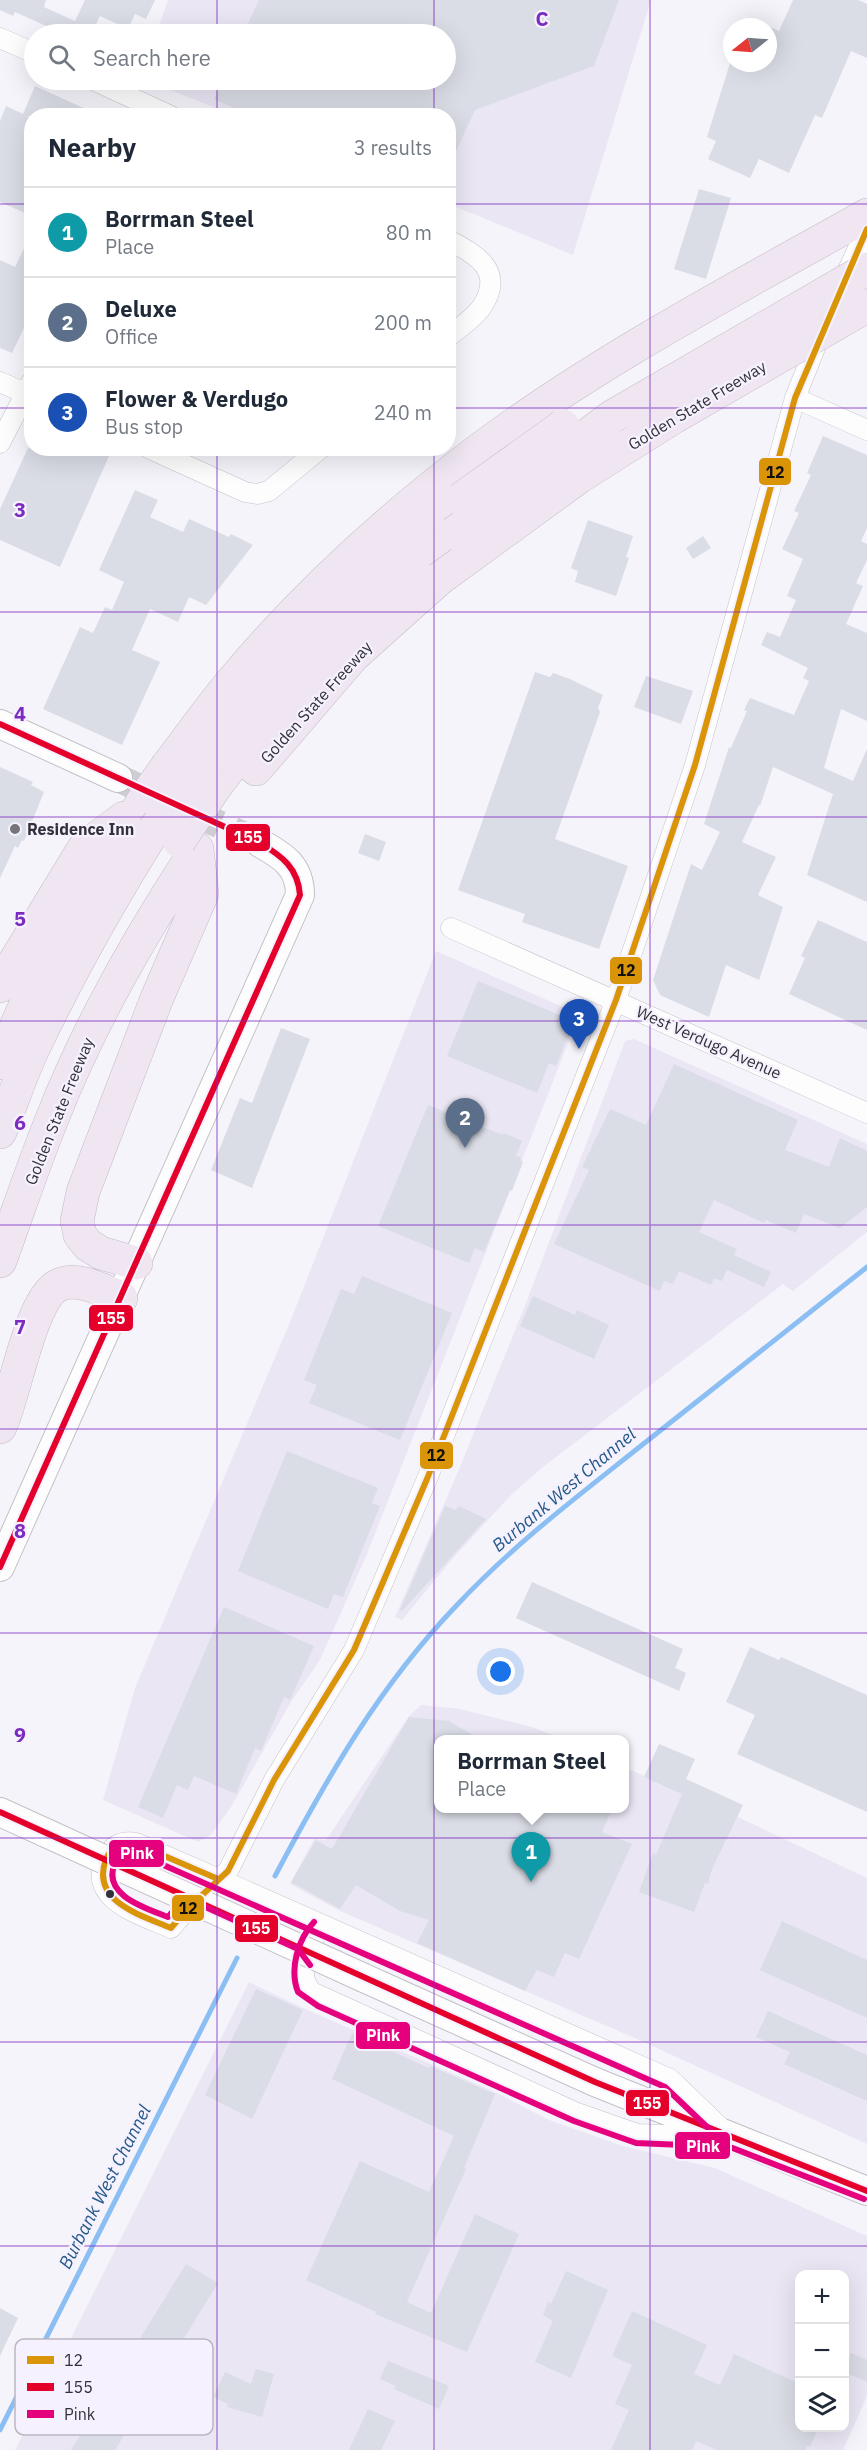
<!DOCTYPE html>
<meta charset="utf-8">
<style>
:root{--surface:#fff;--page:#f2f2f3;--text:#1f2937;--muted:#747a83;--line:#e0e1e3;--accent:#111827}
body{margin:0;font-family:"IBM Plex Sans",sans-serif;background:var(--page);color:var(--text)}
.controls{position:absolute;right:18px;bottom:18px;display:grid;overflow:hidden;border-radius:12px;box-shadow:0 6px 24px #0002}
.controls button{width:54px;height:54px;display:grid;place-items:center;padding:0;border:0;border-bottom:2px solid var(--line);background:var(--surface);color:var(--text);font:30px sans-serif}
.compass{position:absolute;left:723px;top:18px;width:54px;height:54px;border-radius:50%;background:var(--surface);box-shadow:0 6px 24px #0002;rotate:253deg}
.you{position:absolute;left:501px;top:1672px;width:21px;height:21px;margin:-15px;border:4px solid #fff;border-radius:50%;background:#1a73e8;box-shadow:0 0 0 9px #1a73e833}
.badge{display:grid;place-items:center;width:39px;height:39px;border-radius:50%;background:var(--accent);color:#fff;font-size:20px;font-weight:700}
.pin{position:absolute;translate:-50% -50px;filter:drop-shadow(0 2px 3px #0008)}
.pin::after{content:'';position:absolute;top:32px;width:21px;height:18px;background:inherit;clip-path:polygon(0 0,100% 0,50% 100%)}
.popup{position:absolute;left:434px;top:1735px;width:195px;height:78px;box-sizing:border-box;display:grid;place-content:center;border-radius:12px;background:var(--surface);filter:drop-shadow(0 2px 4px #0005);font-size:20px;white-space:nowrap;color:var(--muted)}
.popup b{font-size:22px;color:var(--text)}
.popup::after{content:'';position:absolute;left:50%;top:100%;margin-left:-12px;border:12px solid transparent;border-top-color:var(--surface)}
.list{margin:0;padding:0;list-style:none}
h2{display:flex;justify-content:space-between;align-items:center;height:78px;margin:0;padding:0 24px;font-size:26px}
h2 small{font-size:20px;font-weight:400;color:var(--muted)}
.list li{display:grid;grid-template-columns:39px 1fr auto;gap:18px;align-items:center;box-sizing:border-box;height:90px;padding:0 24px;border-top:2px solid var(--line)}
.list b{display:block;font-size:22px;white-space:nowrap}
.list p{margin:0;font-size:20px;white-space:nowrap;color:var(--muted)}
.list em{font-size:20px;font-style:normal;color:var(--muted)}
.icon{flex:none;width:33px;height:33px;fill:none;stroke:currentColor;stroke-width:2;stroke-linecap:round;stroke-linejoin:round}
.map{position:relative;flex:none;width:867px;height:2450px;overflow:hidden}
.search{position:absolute;background:var(--surface);box-shadow:0 6px 24px #0002;left:24px;top:24px;width:432px;height:66px;display:flex;align-items:center;gap:15px;box-sizing:border-box;padding:0 21px;border-radius:33px;color:var(--muted);font-size:22px}
.panel{position:absolute;background:var(--surface);box-shadow:0 6px 24px #0002;left:24px;top:108px;width:432px;height:348px;border-radius:24px}
.map>svg:first-child{display:block}
</style>
<div class="map">
<svg width="867" height="2450" viewBox="0 0 867 2450">
<rect width="100%" height="100%" fill="#f6f4fb"/>
<!-- built -->
<path fill="#eae6f4" fill-rule="evenodd" d="M168 0H651L573 255 449 204 448 116 233 115 145 80H446V34H156Z
M436 951 574 1012 578 1018 367 1554 320 1660 291 1702 231 1807 211 1835 198 1842 103 1800 135 1688 290 1322Z
M634 1039 867 1144V1232L793 1291 783 1284 543 1467 511 1495 454 1557 402 1620 395 1617 460 1467 526 1303 625 1041Z
M421 1705 460 1709 532 1727 562 1739 438 1740V1808H624V1767L740 1818 867 1878V2144L637 2039 340 1911 290 1884 314 1839 326 1840 409 1716Z
M249 1982 303 2008 497 2093 549 2120 623 2146 715 2168 867 2236V2396L843 2450H15ZM800 2274H844V2428H800Z"/>
<g fill="none" stroke-linecap="round" stroke-linejoin="round">
<!-- stream -->
<path stroke="#8bbff3" stroke-width="5" d="M275 1876C327 1778 379 1686 457 1605 513 1545 578 1496 642 1445 717 1386 792 1326 867 1267
M0 2430 237 1958"/>
</g>
<!-- building -->
<path fill="#dadce6" d="M0 0H46L44 7 75 21 85 0H155L146 19 135 14 128 29 100 16 93 30 103 34H64L15 12 13 16 0 10Z
M259 0H619L594 66 475 110 448 169V116H251L214 99 223 80H446V34H243Z
M793 0H858L867 4V58L851 51 822 118 815 115 789 173 759 159 750 178 708 159 716 141 707 137 730 63H768V26L779 31Z
M35 86 101 116H26L32 118V216L0 202V121L6 106 23 114Z
M699 189 731 198 706 279 674 269Z
M32 232V311L12 353 0 348V260L15 267Z
M823 436 867 455V528L861 541 867 544V560L856 583 863 586 846 624 867 633V721L841 709 824 768 853 781 867 749V902L807 875 833 794 773 767 760 806 759 805 742 842 776 857 758 895 783 907 759 980 726 965 709 1017 660 995 653 980 691 864 702 870 720 832 704 824 729 747 731 748 747 711 744 710 750 698 794 715 809 681 803 678 808 668 761 645 767 632 780 637 796 600 787 596 803 559 782 549 799 513 794 511 811 475 807 473Z
M28 448H92L109 456 60 567 0 540V509Z
M135 490 158 500 150 517 183 532 189 519 229 537 231 534 253 545 206 605 189 597 178 622 150 609 132 650 160 662 122 745 43 709 80 627 93 633 105 607 112 610 124 582 99 570Z
M588 520 633 536 626 557 629 558 616 596 575 582 578 571 571 568Z
M703 536 711 548 693 559 686 548Z
M535 672 550 677 553 673 570 679 603 695 598 708 600 712 555 839 628 866 599 949 522 922 525 914 458 890Z
M646 676 693 691 681 724 634 707Z
M0 767 33 782 31 785 44 792 24 841 22 840 18 848 15 846 0 878Z
M365 834 386 842 379 861 358 853Z
M818 920 867 942V1030L789 994 805 958 801 956Z
M478 981 574 1021 556 1066 549 1063 537 1093 447 1056Z
M281 1028 310 1039 252 1188 211 1170 240 1098 252 1103Z
M674 1064 798 1120 785 1150 829 1167 840 1138 867 1151V1207L840 1228 804 1214 796 1233 766 1220 764 1223 714 1200 699 1232 737 1249 734 1255 771 1272 764 1287 727 1270 722 1281 714 1278 711 1285 679 1271 673 1284 664 1281 660 1291 554 1244 589 1170 582 1167 610 1109 646 1125Z
M428 1105 503 1135 504 1133 522 1141 516 1156 521 1157 520 1160 523 1162 512 1191 510 1190 484 1252 475 1248 469 1263 378 1226Z
M362 1276 452 1313 400 1440 309 1403 317 1385 304 1380 341 1289 354 1294Z
M533 1296 575 1315 577 1310 609 1325 594 1359 520 1326Z
M287 1451 378 1488 372 1503 380 1506 343 1597 334 1594 328 1609 238 1571Z
M445 1506 456 1510 459 1506 486 1519 402 1611 400 1610Z
M532 1582 683 1649 675 1668 686 1673 679 1691 516 1618Z
M224 1607 314 1646 290 1700 284 1697 261 1751 255 1748 236 1794 194 1776 188 1790 177 1785 163 1818 138 1807Z
M750 1647 779 1660 781 1657 867 1695V1812L737 1754 755 1715 726 1702Z
M409 1717 449 1721 481 1740H438V1809H612L602 1832 632 1844 579 1959 565 1953 554 1977 537 1970 525 1991 417 1943 429 1920 400 1911 356 1885 340 1909 291 1882 316 1840 332 1849Z
M659 1744 695 1759 686 1779 743 1805 712 1869 708 1884 705 1883 694 1912 639 1892 653 1853 656 1855 682 1794 644 1777Z
M782 1921 867 1960V2018L760 1970Z
M256 1989 303 2010 252 2119 205 2095Z
M768 2011 867 2055V2101L784 2064 790 2052 756 2037Z
M352 2033 429 2068 430 2066 495 2094 464 2168 466 2169 407 2302 431 2313 475 2214 519 2234 467 2352 375 2314 376 2312 306 2280 360 2161 429 2192 454 2136 332 2079Z
M186 2264 218 2283 136 2416 128 2415 134 2420 115 2450H71Z
M566 2271 608 2290 571 2378 535 2362 553 2321 543 2315 548 2302 551 2304Z
M0 2308 18 2318 0 2356Z
M632 2311 707 2345 694 2374 720 2385 734 2354 800 2384V2427H819L810 2447 807 2446 805 2450H717L696 2441 692 2450H611L629 2410 615 2404 632 2365 612 2356Z
M851 2353 867 2360V2382L844 2372Z
M388 2361 449 2386 439 2409 394 2389 396 2386 380 2379Z
M256 2369 274 2374 262 2417 227 2407 228 2404 213 2397 225 2372 251 2384Z
M169 2411a12 12 0 1 1 24 0a12 12 0 1 1-24 0Z
M368 2409 395 2421 381 2450H349Z"/>
<g fill="none" stroke-linecap="round" stroke-linejoin="round">
<!-- secondary-tunnel -->
<path stroke="#cfcdd4" stroke-width="28" stroke-dasharray="28 14" stroke-linecap="butt" d="M118 778 260 843"/>
<!-- minor casing -->
<g stroke="#c3c1c7" stroke-width="21">
<path id="minor" d="M0 38 34 53
M93 80 171 116
M448 240C477 254 506 272 481 308 473 319 459 328 448 337
M843 281 867 229
M0 382 32 396
M795 398 867 430
M0 443 32 381
M148 448 245 492 257 494 269 491 321 448
M451 928 867 1113
M329 1928H321C307 1944 295 1975 312 1992L577 2113 637 2134 717 2137
M720 2127 670 2079 244 1890 136 1843C124 1841 114 1844 108 1855 82 1899 142 1915 171 1928 188 1907 208 1889 228 1871L274 1780 354 1650 427 1479 616 1000 695 765 795 398 821 333"/>
</g>
<!-- secondary casing -->
<g stroke="#c3c1c7" stroke-width="30">
<path id="secondary" d="M0 724 118 778
M0 1567 300 895C300 866 283 856 260 843
M0 1812 46 1833
M364 1978 595 2082 867 2191"/>
</g>
<!-- motorway casing -->
<g stroke="#c4bac8" stroke-width="34">
<path id="motorway" d="M168 765C189 738 209 709 231 683 302 597 387 520 475 453 597 361 734 290 867 215
M256 769 353 656 439 579
M192 777C268 673 359 578 461 499
M215 787C248 744 280 701 317 662 359 616 406 573 454 533
M0 986 84 848 124 818
M0 1063 32 990 60 938 146 796
M0 1132C11 1105 20 1077 32 1051 68 975 109 902 154 830
M0 1261C17 1214 33 1166 52 1119 89 1024 141 934 197 849
M136 1263 101 1253 88 1245 80 1235 77 1221 83 1192 115 1108 157 998 202 894 197 849
M0 1427C15 1396 30 1298 59 1285 78 1276 104 1291 121 1298"/>
</g>
<!-- minor -->
<use href="#minor" stroke="#fefdfe" stroke-width="20"/>
<!-- secondary -->
<use href="#secondary" stroke="#fefdfe" stroke-width="28"/>
<!-- motorway -->
<use href="#motorway" stroke="#efe6f1" stroke-width="33"/>
<!-- secondary-bridge casing -->
<g stroke="#c3c1c7" stroke-width="30" stroke-linecap="butt">
<path id="secondary-bridge" d="M46 1833 364 1978"/>
</g>
<!-- motorway-bridge casing -->
<g stroke="#c4bac8" stroke-width="34" stroke-linecap="butt">
<path id="motorway-bridge" d="M461 499 563 426
M454 533 613 416 867 269
M439 579 579 477 674 417 867 306
M146 796 168 765
M154 830 192 777
M179 841 215 787"/>
</g>
<!-- secondary-bridge -->
<use href="#secondary-bridge" stroke="#fefdfe" stroke-width="28"/>
<!-- motorway-bridge -->
<use href="#motorway-bridge" stroke="#efe6f1" stroke-width="33"/>
<!-- bus-1 casing -->
<g stroke="#f5f1fe" stroke-width="10">
<path id="bus-1" d="M218 1879 132 1842C119 1843 111 1848 106 1859 90 1902 141 1915 171 1928L187 1909 228 1871 274 1780 354 1650 427 1479 616 1000 695 765 795 398 867 229"/>
</g>
<!-- bus-2 casing -->
<g stroke="#f5f1fe" stroke-width="10">
<path id="bus-2" d="M0 724 260 843C282 856 298 868 300 895L0 1567
M0 1812 595 2082 867 2191"/>
</g>
<!-- bus-3 casing -->
<g stroke="#f5f1fe" stroke-width="10">
<path id="bus-3" d="M314 1922C298 1939 289 1969 298 1992L318 2006 574 2121 636 2143 730 2147 864 2199
M310 1965 298 1949 190 1900 181 1902 168 1917C145 1908 101 1895 115 1863 118 1854 124 1851 134 1852L665 2087 726 2145"/>
</g>
<!-- bus-1 -->
<use href="#bus-1" stroke="#da9408" stroke-width="6"/>
<!-- bus-2 -->
<use href="#bus-2" stroke="#e4002b" stroke-width="6"/>
<!-- bus-3 -->
<use href="#bus-3" stroke="#e5007d" stroke-width="6"/>
</g>
<!-- grid -->
<path fill="none" stroke="#7b2cbf" stroke-width="1.5" stroke-opacity="0.55" d="M217 0V34M434 0V34M650 0V2450M217 80V116M434 80V116M0 204H32M448 204H867M0 408H32M448 408H867M217 448V2450M434 448V2450M0 612H867M0 817H867M0 1021H867M0 1225H867M0 1429H867M0 1633H867M0 1838H867M0 2042H867M0 2246H867"/>
<!-- markers -->
<circle fill="#77757c" stroke="#f5f1fe" stroke-width="2" cx="15" cy="829" r="6"/>
<circle fill="#333137" stroke="#f5f1fe" stroke-width="2" cx="110" cy="1894" r="5"/>
<g text-anchor="middle" stroke-width="4.5" stroke-linejoin="round" paint-order="stroke">
<!-- street labels -->
<g font-size="16" fill="#333137" stroke="#f5f1fe">
<text transform="translate(697 405) rotate(-31)" y="6">Golden State Freeway</text>
<text transform="translate(316 702) rotate(-48)" y="6">Golden State Freeway</text>
<text transform="translate(709 1042) rotate(24)" y="6">West Verdugo Avenue</text>
<text transform="translate(59 1111) rotate(-68)" y="6">Golden State Freeway</text>
</g>
<!-- poi labels -->
<g font-size="16" font-weight="bold" fill="#333137" stroke="#f5f1fe" text-anchor="start">
<text x="27" y="835">Residence Inn</text>
</g>
<!-- water labels -->
<g font-size="18" font-style="italic" fill="#255988" stroke="#f5f1fe">
<text transform="translate(564 1490) rotate(-40)" y="6">Burbank West Channel</text>
<text transform="translate(105 2187) rotate(-63)" y="6">Burbank West Channel</text>
</g>
</g>
<!-- legend -->
<rect x="15" y="2339" width="198" height="96" rx="9" fill="#f5f1fe" stroke="#bbb7c2" stroke-width="1.5"/>
<rect x="27" y="2356" width="27" height="8" fill="#da9408"/>
<rect x="27" y="2383" width="27" height="8" fill="#e4002b"/>
<rect x="27" y="2410" width="27" height="8" fill="#e5007d"/>
<g font-size="16" fill="#333137">
<text x="64" y="2366">12</text>
<text x="64" y="2393">155</text>
<text x="64" y="2420">Pink</text>
</g>
<g font-size="20" text-anchor="middle" font-weight="bold" fill="#7b2cbf" stroke="#f5f1fe" stroke-width="4.5" stroke-linejoin="round" paint-order="stroke">
<text x="542" y="26">C</text>
<text x="20" y="517">3</text>
<text x="20" y="721">4</text>
<text x="20" y="926">5</text>
<text x="20" y="1130">6</text>
<text x="20" y="1334">7</text>
<text x="20" y="1538">8</text>
<text x="20" y="1742">9</text>
</g>
<g stroke="#f5f1fe" stroke-width="2">
<rect x="758" y="457" width="34" height="29" rx="6" fill="#da9408"/>
<rect x="225" y="823" width="46" height="29" rx="6" fill="#e4002b"/>
<rect x="609" y="956" width="34" height="29" rx="6" fill="#da9408"/>
<rect x="88" y="1304" width="46" height="28" rx="6" fill="#e4002b"/>
<rect x="419" y="1441" width="35" height="29" rx="6" fill="#da9408"/>
<rect x="108" y="1839" width="57" height="29" rx="6" fill="#e5007d"/>
<rect x="171" y="1894" width="34" height="28" rx="6" fill="#da9408"/>
<rect x="234" y="1914" width="45" height="29" rx="6" fill="#e4002b"/>
<rect x="355" y="2021" width="56" height="29" rx="6" fill="#e5007d"/>
<rect x="625" y="2089" width="45" height="28" rx="6" fill="#e4002b"/>
<rect x="674" y="2131" width="57" height="29" rx="6" fill="#e5007d"/>
</g>
<g font-size="16" text-anchor="middle" font-weight="bold" fill="#fff">
<text x="248" y="843">155</text>
<text x="111" y="1324">155</text>
<text x="137" y="1859">Pink</text>
<text x="256" y="1934">155</text>
<text x="383" y="2041">Pink</text>
<text x="647" y="2109">155</text>
<text x="703" y="2152">Pink</text>
</g>
<g font-size="16" text-anchor="middle" font-weight="bold" fill="#111">
<text x="775" y="478">12</text>
<text x="626" y="976">12</text>
<text x="436" y="1461">12</text>
<text x="188" y="1914">12</text>
</g>
</svg>
<div class="controls">
<button>+</button>
<button>−</button>
<button><svg class="icon" aria-label="layers" viewBox="0 0 24 24"><path d="M12 4l9 5-9 5-9-5zM3 14l9 5 9-5"/></svg></button>
</div>
<svg class="compass" viewBox="-18 -18 36 36"><path d="M0-13l5 13h-10z" fill="#e53935"/><path d="M0 13l5-13h-10z" fill="#747a83"/></svg>
<div class="you"></div>
<div class="pin badge" style="left:531px;top:1882px;background:#0f9aa8">1</div>
<div class="popup"><b>Borrman Steel</b>Place</div>
<div class="pin badge" style="left:465px;top:1148px;background:#5c6f8a">2</div>
<div class="pin badge" style="left:579px;top:1049px;background:#1a4fb4">3</div>
<div class="search"><svg class="icon" aria-label="search" viewBox="0 0 24 24"><circle cx="10" cy="10" r="6"/><path d="M15 15l6 6"/></svg>Search here</div>
<section class="panel">
<h2>Nearby<small>3 results</small></h2>
<ul class="list">
<li><span class="badge" style="background:#0f9aa8">1</span><div><b>Borrman Steel</b><p>Place</p></div><em>80 m</em></li>
<li><span class="badge" style="background:#5c6f8a">2</span><div><b>Deluxe</b><p>Office</p></div><em>200 m</em></li>
<li><span class="badge" style="background:#1a4fb4">3</span><div><b>Flower &amp; Verdugo</b><p>Bus stop</p></div><em>240 m</em></li>
</ul>
</section>
</div>
